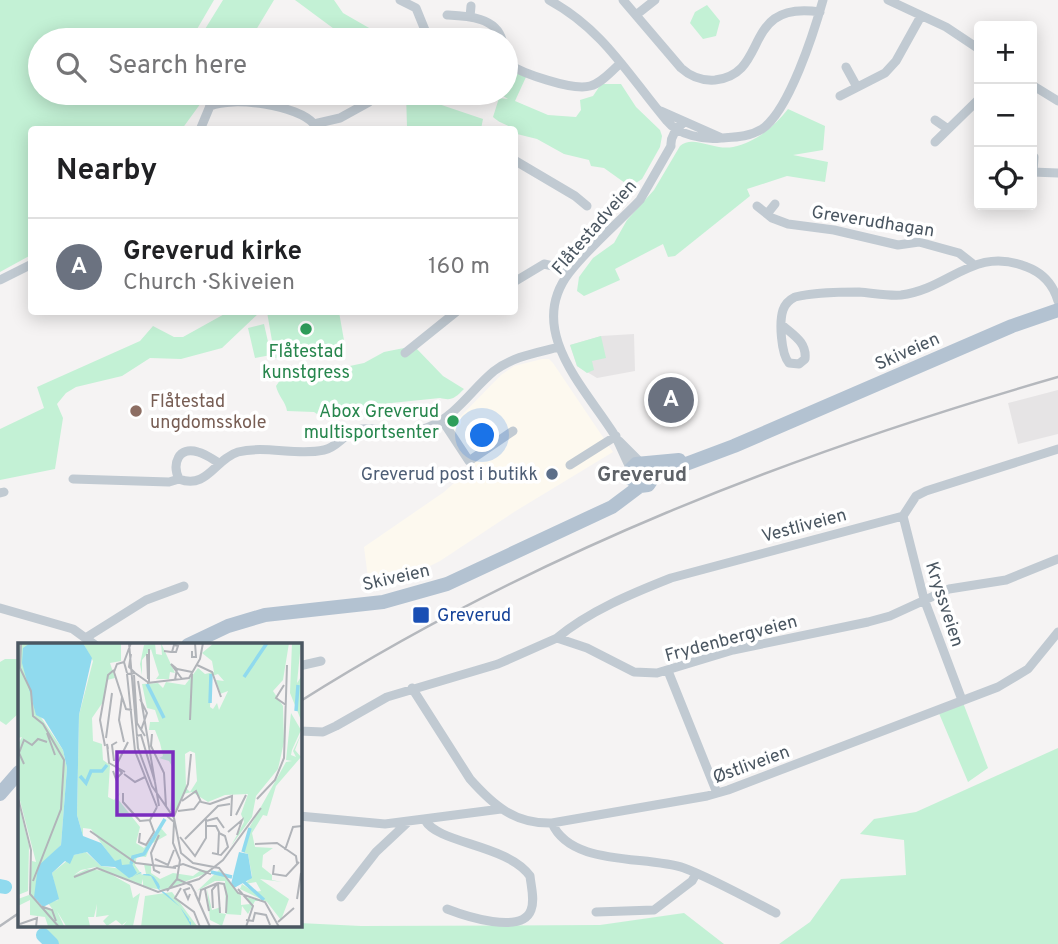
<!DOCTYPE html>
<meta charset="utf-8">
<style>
:root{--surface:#fff;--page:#f2f2f2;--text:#202124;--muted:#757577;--line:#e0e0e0;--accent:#1a73e8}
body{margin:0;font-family:Overpass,sans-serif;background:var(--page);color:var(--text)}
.controls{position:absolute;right:21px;top:21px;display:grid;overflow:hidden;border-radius:7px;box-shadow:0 4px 18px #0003}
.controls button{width:63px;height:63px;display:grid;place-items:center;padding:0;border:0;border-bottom:2px solid var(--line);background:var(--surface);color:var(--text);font:35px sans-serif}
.you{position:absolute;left:483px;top:436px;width:24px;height:24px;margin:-18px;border:5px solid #fff;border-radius:50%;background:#1a73e8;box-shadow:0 0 0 10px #1a73e833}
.badge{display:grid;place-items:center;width:46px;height:46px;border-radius:50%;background:var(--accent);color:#fff;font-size:23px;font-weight:700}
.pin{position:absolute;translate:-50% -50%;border:4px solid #fff;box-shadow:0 2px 7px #0006}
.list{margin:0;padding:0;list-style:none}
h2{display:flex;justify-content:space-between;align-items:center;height:91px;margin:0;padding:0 28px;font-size:30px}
h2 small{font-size:23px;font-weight:400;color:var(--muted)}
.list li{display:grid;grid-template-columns:46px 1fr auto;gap:21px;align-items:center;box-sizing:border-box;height:98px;padding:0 28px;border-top:2px solid var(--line)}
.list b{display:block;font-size:26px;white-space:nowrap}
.list p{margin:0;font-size:23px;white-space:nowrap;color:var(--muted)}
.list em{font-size:23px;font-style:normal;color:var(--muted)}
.icon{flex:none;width:38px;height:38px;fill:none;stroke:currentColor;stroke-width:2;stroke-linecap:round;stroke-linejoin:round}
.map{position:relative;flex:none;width:1058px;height:944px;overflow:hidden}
.search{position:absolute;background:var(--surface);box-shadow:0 4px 18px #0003;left:28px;top:28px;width:490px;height:77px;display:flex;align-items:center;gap:18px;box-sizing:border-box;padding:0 24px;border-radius:38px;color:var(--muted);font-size:26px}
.panel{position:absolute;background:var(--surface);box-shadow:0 4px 18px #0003;left:28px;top:126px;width:490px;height:189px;border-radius:7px}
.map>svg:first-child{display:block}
</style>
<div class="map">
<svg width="1058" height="944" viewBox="0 0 1058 944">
<rect width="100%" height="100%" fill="#f5f3f3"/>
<!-- commercial -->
<path fill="#fdf9ef" d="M542 359H549L553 363 613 452 514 512 440 561 410 576 386 585 369 586 364 547 444 492 473 466 446 427 459 418 501 375 514 366Z"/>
<!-- education -->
<path fill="#e6e4e5" d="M634 334 635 371 597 378 577 366 570 345 601 336Z
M1058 390V434L1018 444 1008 403Z"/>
<!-- green -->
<path fill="#c3f1d5" d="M0 0H214L193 36 198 40H40V93H211L206 96 182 129 32 130 31 255 0 272Z
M223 0H274L250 40H212L202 34Z
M295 0H334L343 13 390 40H349Z
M707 5 720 21 716 36 703 39 690 23 695 12Z
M509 70 526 77 515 101 548 115 576 117 581 110 580 100 593 96 601 84H621L636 107 660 130 662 136 660 147 642 179 636 183H625L604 168 591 166 589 160 564 154 537 139 517 134C511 124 501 125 493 117L499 98 508 99 498 93H506V73Z
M406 93 483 119 481 129 407 127Z
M788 109 825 126 823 150 793 155 828 162 825 182 787 176 747 189 750 196 675 256 668 257 663 244 615 269 620 280 584 296 577 291 579 277 593 258 614 243 627 220 654 190 680 146C693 134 714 151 733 147 756 142 775 126 788 109Z
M228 312H260L222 348 181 359 150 358 122 376 76 387 66 393 57 404 63 418 55 469 0 480V429L44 408 37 387 140 341 153 326 174 337H183Z
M267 312H339L345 346 275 358Z
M264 324 271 355 255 358 248 328Z
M601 336 606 358 592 361 594 370 587 373 577 366 570 345Z
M409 347 416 348 443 376 464 389C455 398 452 401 440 398L372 405 364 407 354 414 345 412 323 418 314 412 287 411C286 402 278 396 276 386L285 373 345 367 364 363 384 352Z
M5 659H19V713L6 725 0 721V662Z
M962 700 988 768 968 782 938 711Z
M1058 748V944H779L810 922 841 879 906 875 904 840 860 834 874 819 916 812Z
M684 913 724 944H43L37 933 44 925H299V923L361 926 600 925Z"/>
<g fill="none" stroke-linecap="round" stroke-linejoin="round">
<!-- river -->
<path stroke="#90daee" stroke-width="14" d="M0 886 5 887
M43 935 52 944"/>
<!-- minor -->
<path stroke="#c1cad2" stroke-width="9" d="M400 0 416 8 429 40
M549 0C604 30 628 75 667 121 678 135 704 140 721 138 736 137 749 137 762 129 789 111 814 32 823 0
M623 0 681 68C691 77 701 81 715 80 771 74 740 0 820 12
M888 0 946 27 979 49
M447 15C467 16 496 17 502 40
M636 15 655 0
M470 17 471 6
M506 63C522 73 572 91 590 86 602 83 612 70 621 63
M846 67 857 87
M1032 85 1058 101
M207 96 210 106
M840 96 885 73 896 61 921 16
M661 111 722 138
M935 120 948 129
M314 124 340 118 369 102
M200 130 210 106C233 96 298 105 314 124V130
M935 142 979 99
M514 160 575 196 587 206
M1032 172 1058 173
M1033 172 1034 157
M757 206 772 218 788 224 834 230 898 245 919 242 959 253 973 264
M767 214 775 204
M0 280 32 264
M514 282 544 264 562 268 569 273
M782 325C793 335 807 342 805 359L799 364 789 363C781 354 779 322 783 310 785 304 789 300 795 297 814 292 839 292 859 292 873 293 887 296 901 295 950 289 974 245 1027 267 1043 273 1053 284 1058 301
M405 353 456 312
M442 420 469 461 513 431
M619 441 640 462
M219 463C212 459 206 454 198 452 178 446 172 464 179 479 207 490 215 459 238 452 265 445 297 456 324 450 339 447 345 431 361 429 384 427 406 437 429 427 457 415 472 389 494 371 514 356 536 353 559 347
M570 465 616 436
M631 469C624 457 620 443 612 431 583 386 526 329 569 273 589 247 617 224 640 200L671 146C670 136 677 128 684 122
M73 479 169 482 179 479
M0 493 4 492
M903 516 924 599 962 700
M0 608 73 629 95 645
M87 637 146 600 184 586
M557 638C589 611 633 593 671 578L903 516 916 496 926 491 1058 449
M299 666 321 661
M668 671 717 793
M412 688 470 779C494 806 515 824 552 823L707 796 728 790 998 687 1028 669 1058 632
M299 731 323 732 336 726 387 697 498 664 557 638 587 648 634 672 657 673 733 650 868 622 890 616 949 589 1006 580 1058 559
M299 816 385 824 501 809
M425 820C438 844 507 844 530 876 531 886 535 900 531 910 522 935 465 916 447 909
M552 823C571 867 646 855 684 868 711 878 749 899 776 913
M341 897 376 852 407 823
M596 912 654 910 692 881 696 874"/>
<!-- primary -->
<path stroke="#b3c2d1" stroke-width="14" d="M654 476 734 446 1012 326 1058 310
M631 479V469L636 464 679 460
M188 645 228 626 265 615 383 602 447 584 612 507 640 486 648 485 654 476
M0 794 19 772"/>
<!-- rail -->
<path stroke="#b5b8bd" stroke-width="2.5" d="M299 702C533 554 793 453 1058 377
M0 926 19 913"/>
</g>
<!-- markers -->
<g fill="#2e9e5b" stroke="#fff" stroke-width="2.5">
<circle cx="306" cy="329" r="7"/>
<circle cx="453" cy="421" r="7"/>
</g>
<circle fill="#8d6e63" stroke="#fff" stroke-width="2.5" cx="136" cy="411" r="7"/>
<circle fill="#5c6f8a" stroke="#fff" stroke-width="2.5" cx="552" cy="474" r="7"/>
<rect fill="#1a4fb4" stroke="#fff" stroke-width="2.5" x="412" y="606" width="18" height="18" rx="3.5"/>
<g text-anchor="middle" stroke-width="7" stroke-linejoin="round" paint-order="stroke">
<!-- street labels -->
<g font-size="18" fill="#4a5661" stroke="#fff">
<text transform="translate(873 221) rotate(9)" y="6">Greverudhagan</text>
<text transform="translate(594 227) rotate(-49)" y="6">Flåtestadveien</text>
<text transform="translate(907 351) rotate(-24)" y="6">Skiveien</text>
<text transform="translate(804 525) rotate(-15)" y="6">Vestliveien</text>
<text transform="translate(396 577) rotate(-13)" y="6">Skiveien</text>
<text transform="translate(945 604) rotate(72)" y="6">Kryssveien</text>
<text transform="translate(731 638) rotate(-15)" y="6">Frydenbergveien</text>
<text transform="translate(751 764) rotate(-20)" y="6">Østliveien</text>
</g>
<!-- leisure labels -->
<g font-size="18" fill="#27864d" stroke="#fff">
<text x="306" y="357">Flåtestad<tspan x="306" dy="21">kunstgress</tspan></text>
<text x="439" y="417" text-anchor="end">Abox Greverud<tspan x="439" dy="21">multisportsenter</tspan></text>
</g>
<!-- education labels -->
<g font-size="18" fill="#785e54" stroke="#fff" text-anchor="start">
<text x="150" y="407">Flåtestad<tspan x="150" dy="21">ungdomsskole</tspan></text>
</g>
<!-- service labels -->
<g font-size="18" fill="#4e5e75" stroke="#fff" text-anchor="end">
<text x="538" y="480">Greverud post i butikk</text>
</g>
<!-- transit labels -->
<g font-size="18" fill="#164399" stroke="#fff" text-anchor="start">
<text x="437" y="621">Greverud</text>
</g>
<!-- quarter labels -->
<g font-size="21" font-weight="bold" fill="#5f6368" stroke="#fff">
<text x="642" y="481">Greverud</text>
</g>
</g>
<!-- overview -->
<g transform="translate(18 643)">
<rect width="284" height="284" fill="#f5f3f3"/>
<path d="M0 0H12L5 11 22 73 45 107 49 125 43 202 22 223 18 242 19 260 35 267 30 260 40 257 34 230 56 212 68 209 83 223 118 228 97 219 73 186 65 185V193L59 172 61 72 75 18 65 0H103V18L92 20 97 35 89 37 85 59 74 75 75 98 84 101 85 117 92 122 90 154 96 157 103 149 99 155 122 184 118 200 126 205 142 184 149 192 133 201 128 214 119 213 117 222 124 232 128 231 126 221 133 222V230L142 236 155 230 175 233 183 227 194 228 146 247 125 244V236L123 243 78 224 63 227 56 232 69 226 87 228 112 242 115 255 122 250 115 283H105L109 278 104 282 98 277 89 283 85 278 91 272 78 274 79 261 76 274H70L72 283H48L39 268 46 283H30L27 274 12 272V257L0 263V256L11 252 14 218 18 219 0 150V101L4 94 0 95ZM137 0 138 11 144 12 143 0 157 30 152 29 151 36H138L141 32 133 6 124 17V32L122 21 126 2ZM196 0H271L265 37 255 48 265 63 266 99 260 126 238 153 234 174 213 203 226 179 223 171 230 151 207 152 190 159 174 149 165 151 160 167H152L156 127 151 118 141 115 145 113 142 100 137 87H131L132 79H141L137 67 129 65 124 41 140 40 145 45 148 39 167 42 180 25 187 31 196 29 194 18 184 10ZM200 31 206 38 198 37 202 51 210 48 201 67 199 60 195 66 192 64 194 33ZM172 108 177 110 179 138 172 149 168 145 167 111ZM274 0H283L279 40 283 34V77L272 50ZM273 70 283 87 274 107 273 112 278 114 275 108 283 91 277 107 283 114 258 143 249 173 245 172 234 190 237 204 255 205 245 212 244 224 254 232V237L264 239 242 236 271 256 263 277 249 259 222 246 224 241 236 249 243 248 238 239 227 241 234 233 230 211 225 209 230 187 268 119 274 118 268 117ZM0 159 11 203 10 248 0 252ZM201 227 223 253V262L232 261 227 254 245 258H237L230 271 224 263 223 272 208 271 204 283 192 277 189 246 194 267 203 264 202 270 208 271 207 238H197L179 248ZM154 249 179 283 123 284 127 253Z" fill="#c3f1d5" fill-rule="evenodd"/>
<path d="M12 0H65L74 15 61 72 59 172 65 193 83 200 97 218 103 216 104 222 114 221 119 230 114 234 123 229 124 232 126 231H131L136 234 141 241 142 244 141 246 146 249 150 252 162 264 171 276V278L173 279V283L162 264 140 246 133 233 124 232 123 230 111 235 97 224 83 223 69 209 56 212 52 221 47 218 34 230 41 256 25 264 16 254 20 223 43 202 49 125 45 107 26 76 18 72 4 20 5 5ZM221 209 230 211 234 235 216 245 213 241Z" fill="#90daee"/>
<path fill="none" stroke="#90daee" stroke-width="3.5" d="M226 34 249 0M129 41 146 75M192 60 193 31M278 68 280 42M62 133 68 140 73 128H84L89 122M225 209 232 185M113 221 115 214 126 211 147 176M193 229 214 234M225 238 246 257"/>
<path fill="none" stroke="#b1b4b9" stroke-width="2" d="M3 0 2 25 13 48 15 73 25 81 46 117 43 166 15 238M111 0 120 105 134 143 156 175 163 210 175 220 201 225 220 250 247 259 261 284M131 6V39M146 8 153 9H158L160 3 156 2 154 9M174 8V14H178L177 0M113 11 111 24 117 30M129 11 130 36M106 19 99 21 96 29 108 66 114 67M179 22 194 29 203 54M159 26 153 21 164 36M109 30 106 19 113 0M109 31 117 108 139 164M109 31 117 30 131 40M116 32 119 80 127 93M157 37 159 26 174 29M120 38 141 163M129 40 171 35 182 16 185 0M266 42 258 55 268 62M104 54 101 77 106 99M122 56 129 70 123 87M172 77 174 31M29 90 37 112M134 91 133 103 146 130 148 163M118 93 123 92 137 139M88 95 94 50M87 103 82 77 90 32 96 27M90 106 89 101 91 120 107 129M96 118 94 102 99 99M6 121 1 110 6 97 14 102 20 96 29 99M98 123 110 99M95 128 98 136 104 130 99 124M106 131 117 139 127 134M105 150V159L122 178 132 177 139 164M0 155 13 207 12 251 41 284M239 156 257 137 266 115 269 22M164 158 178 148 183 159 192 161M192 161 214 153 213 173M160 168 176 166 182 158M218 172 228 152M149 173 156 179 155 200 162 217 159 236M156 173 170 141 173 111M188 178 199 175 206 185M189 183H198L201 189 200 211M72 188 118 220 158 225M210 189 224 177 219 192M122 190 121 199 128 202 136 189 132 178M141 192 133 210 136 227 142 230M162 194 177 213 188 195V176M167 196 200 163 212 161M284 199V232M237 201 259 200 278 213 279 220M267 207 275 184 284 183M194 210 203 212 210 204 207 193 201 190M137 216 150 222 156 207M256 222 255 231 268 233 281 219M155 224 165 221 193 231M56 234 79 225 140 249 181 236 205 217 243 165M200 240 206 241 209 253 208 270M200 240 202 270M163 245 157 255 176 269 182 284M172 245 166 247 170 256 172 251M187 246 191 268M220 246 235 263 228 284M149 248 159 236 173 242 178 251M177 250 192 284M279 256 283 230M181 258 183 247 200 240M22 263 34 267 38 278M195 265 194 247 199 241M228 277 235 278 237 270 248 272 252 282M260 279 276 265M2 281 19 275 18 284"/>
<path fill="#7b2cbf" fill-opacity="0.15" stroke="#7b2cbf" stroke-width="3.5" d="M99 109H155V172H99Z"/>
<rect width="284" height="284" fill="none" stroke="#4a5661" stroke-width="3.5"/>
</g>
</svg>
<div class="controls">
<button>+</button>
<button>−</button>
<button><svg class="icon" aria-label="locate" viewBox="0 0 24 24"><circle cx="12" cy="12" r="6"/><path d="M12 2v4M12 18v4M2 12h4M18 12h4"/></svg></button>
</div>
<div class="you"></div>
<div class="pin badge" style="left:671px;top:400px;background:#6b7280">A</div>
<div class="search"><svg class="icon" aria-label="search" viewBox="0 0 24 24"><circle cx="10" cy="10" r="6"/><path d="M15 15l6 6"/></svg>Search here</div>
<section class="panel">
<h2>Nearby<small></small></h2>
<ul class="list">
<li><span class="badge" style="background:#6b7280">A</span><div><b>Greverud kirke</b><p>Church · Skiveien</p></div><em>160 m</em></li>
</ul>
</section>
</div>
